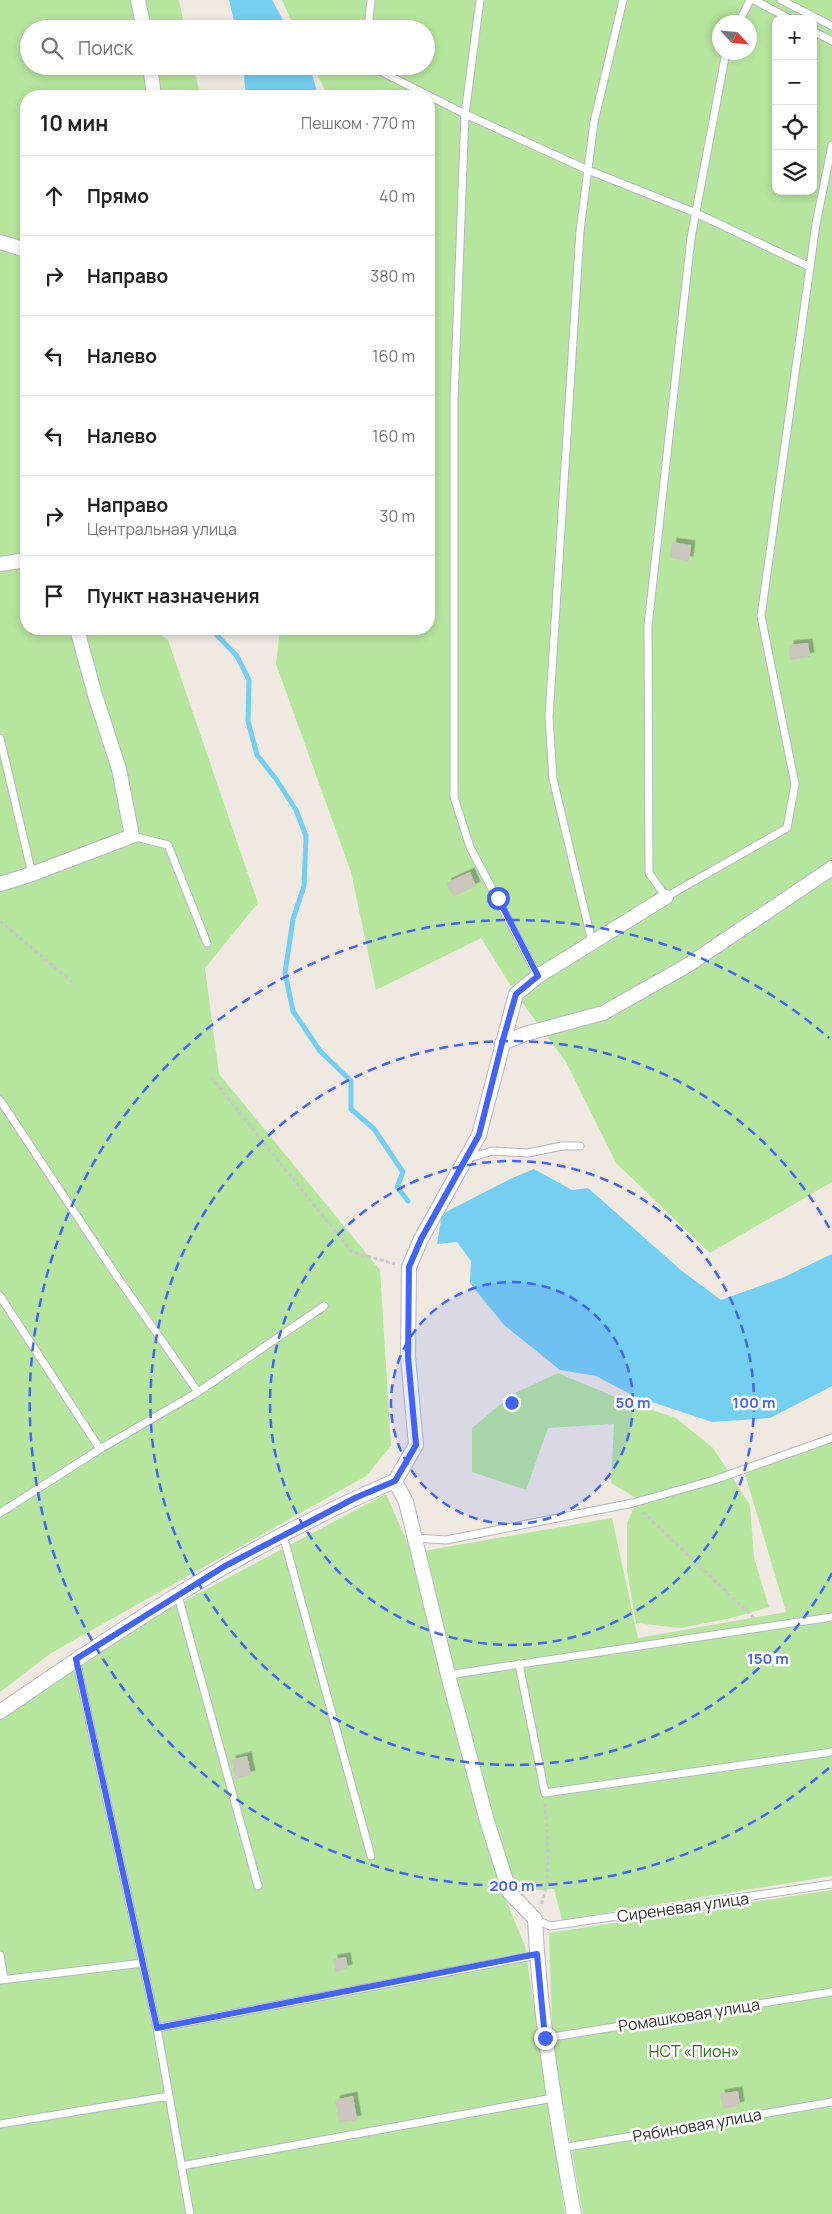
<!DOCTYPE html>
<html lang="ru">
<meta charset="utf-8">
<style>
:root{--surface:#fff;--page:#f2f2f2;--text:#222;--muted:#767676;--line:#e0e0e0}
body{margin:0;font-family:Manrope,sans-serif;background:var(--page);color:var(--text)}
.controls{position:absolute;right:15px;top:15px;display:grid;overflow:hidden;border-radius:10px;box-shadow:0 2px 8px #0003}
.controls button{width:45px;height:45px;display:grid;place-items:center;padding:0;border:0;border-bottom:1px solid var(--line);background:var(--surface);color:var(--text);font:25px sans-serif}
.compass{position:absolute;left:712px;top:15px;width:45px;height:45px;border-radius:50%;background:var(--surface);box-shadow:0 2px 8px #0003;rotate:116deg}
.stop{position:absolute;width:15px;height:15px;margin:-11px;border:4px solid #4264fb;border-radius:50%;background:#fff}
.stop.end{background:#4264fb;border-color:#fff;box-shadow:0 1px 5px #0008}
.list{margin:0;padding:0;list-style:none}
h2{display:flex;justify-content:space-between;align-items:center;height:65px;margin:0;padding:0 20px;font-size:21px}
h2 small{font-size:16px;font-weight:400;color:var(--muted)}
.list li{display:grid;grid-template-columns:32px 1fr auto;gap:15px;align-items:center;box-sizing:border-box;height:80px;padding:0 20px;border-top:1px solid var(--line)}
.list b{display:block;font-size:19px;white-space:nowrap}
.list p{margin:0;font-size:16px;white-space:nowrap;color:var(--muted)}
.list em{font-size:16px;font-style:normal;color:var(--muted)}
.icon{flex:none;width:28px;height:28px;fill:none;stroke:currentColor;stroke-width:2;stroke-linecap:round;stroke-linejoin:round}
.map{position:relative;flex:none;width:832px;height:2214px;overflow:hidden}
.search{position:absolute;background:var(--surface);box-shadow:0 2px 8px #0003;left:20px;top:20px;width:415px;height:55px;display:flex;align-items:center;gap:12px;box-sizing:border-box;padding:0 18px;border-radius:28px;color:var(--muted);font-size:19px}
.panel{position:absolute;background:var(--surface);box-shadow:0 2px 8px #0003;left:20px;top:90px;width:415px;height:545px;border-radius:20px}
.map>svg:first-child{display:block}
</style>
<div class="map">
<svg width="832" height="2214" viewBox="0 0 832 2214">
<defs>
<filter id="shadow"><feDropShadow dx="4.5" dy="-4.5" stdDeviation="0" flood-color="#0004"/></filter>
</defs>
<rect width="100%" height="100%" fill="#efe9e1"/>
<!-- green -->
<path fill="#b6e59e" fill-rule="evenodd" d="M0 0H179L185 29H29V66H193L201 96H26V629H152L168 640 258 903 205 968 219 1074 380 1270 391 1446 366 1476 51 1653 0 1692Z
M282 0H832V1182L710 1253 616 1163 566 1062 516 994 481 938 376 990 351 872 276 664 280 629H429V96H328L313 66H426V29H295ZM776 19H813V191H776ZM720 22H750V52H720Z
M558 1373 625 1401 676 1418 713 1448 750 1505 754 1558 769 1607 731 1618 680 1628 636 1623 627 1571V1523L638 1499 611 1483 614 1424 548 1428 526 1490 472 1472V1428L513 1394Z
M832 1440V1876L562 1920 554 1889 503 1893 525 1946 565 2214H0V1717L73 1660 386 1494 412 1553 612 1518 638 1638 786 1612 745 1474Z
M832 1890V2214H583L553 2050 549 1933Z"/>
<!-- water -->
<path fill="#75cff0" d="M229 0H272L288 29H236Z
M243 66H310L318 96H246Z
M534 1169 572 1190 588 1188 682 1271 721 1300 782 1278 832 1254V1386L770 1418 712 1422 634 1396 596 1376 560 1370 504 1325 470 1283 471 1261 457 1242 437 1244 442 1214 510 1179Z"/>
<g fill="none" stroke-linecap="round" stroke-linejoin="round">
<!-- stream -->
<path stroke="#75cff0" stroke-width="5" d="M211 629 237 656 249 680 248 721 257 755 276 779 296 810 306 836 304 886 293 919 285 973 293 1011 320 1051 351 1081V1109L374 1129 403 1172 397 1187 408 1201"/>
</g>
<!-- building -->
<path fill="#cbc7bf" filter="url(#shadow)" d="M672 542 691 545 689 561 670 558Z
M808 643 810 657 790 660 789 645Z
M470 872 476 886 453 897 446 883Z
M247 1756 251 1775 236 1779 231 1760Z
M346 1957 348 1969 335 1972 333 1959Z
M738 2091 740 2106 723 2109 720 2094Z
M353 2096 357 2120 339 2123 335 2100Z"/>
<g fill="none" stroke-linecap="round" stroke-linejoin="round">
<!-- service casing -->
<g stroke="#b4b7c1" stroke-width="9">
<path id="service" d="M480 0 465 114 454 400V797L470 847 538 976
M754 0 790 19
M781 0 832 26
M739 22 750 0
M368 29 371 0
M813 31 832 41
M726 52 691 238 648 626 649 873 666 897 787 828 795 784 761 616 816 224 832 145
M370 66 465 114 588 170 696 213 810 267
M0 738 32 874
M132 836 168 845 207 943
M592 942 553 779 549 717 580 231 594 122 623 0
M0 1100 116 1275 198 1392
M466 1159 492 1151 528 1153 562 1146H580
M0 1296 100 1449
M0 1513 100 1449 198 1392 324 1306
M283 1535 371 1856
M415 1538 446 1540 633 1503 714 1480 832 1438
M178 1596 258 1886
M76 1660 157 2028 190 2214
M519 1664 545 1793 832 1752
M448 1675 832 1617
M535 1919 550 1926 832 1884
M0 1955 4 1979
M0 1980 143 1963
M157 2028 537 1955
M546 2038 832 1992
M0 2124 169 2096
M562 2148 832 2102
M181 2166 553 2098"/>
</g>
<!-- minor casing -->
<g stroke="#b4b7c1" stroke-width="16">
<path id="minor" d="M138 0 144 29
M150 66 154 96
M0 242 26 250
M0 564 26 560
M0 884 32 874 132 836 119 769 95 695 77 629
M502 1043 525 1034 603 1013 688 965 832 868
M395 1481 416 1445 408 1357 409 1267 421 1239 479 1135 516 994 538 976 666 897
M0 1712C125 1625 255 1540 395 1481L406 1502 448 1675 487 1821 510 1893 535 1919C540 2019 556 2116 574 2214"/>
</g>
<!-- path -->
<path stroke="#c9c9c9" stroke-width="3" stroke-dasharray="4 2.5" stroke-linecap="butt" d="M0 921 72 982
M211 1077 352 1252 395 1264
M643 1512 754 1618
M541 1904C552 1879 547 1832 545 1804"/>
<!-- service -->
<use href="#service" stroke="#fff" stroke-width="7"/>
<!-- minor -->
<use href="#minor" stroke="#fff" stroke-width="14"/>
</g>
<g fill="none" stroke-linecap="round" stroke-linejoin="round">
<!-- route -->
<path stroke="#4264fb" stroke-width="6" d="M498 898 538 976 516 994 502 1043 479 1135 421 1239 409 1267 408 1357 416 1445 395 1481 355 1498 225 1566 76 1659 157 2028 537 1954 545 2038"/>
</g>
<!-- distance rings -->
<circle cx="512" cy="1403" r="121" fill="#4264fb" fill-opacity=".12"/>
<g fill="none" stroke="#4264fb" stroke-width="2.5" stroke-dasharray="9 6">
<circle cx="512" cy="1403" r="121"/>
<circle cx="512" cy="1403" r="242"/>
<path d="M832 1573A362 362 0 1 1 832 1233"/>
<path d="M829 1768A483 483 0 1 1 829 1038"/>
</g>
<g text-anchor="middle" stroke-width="5" stroke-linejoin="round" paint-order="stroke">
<!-- street labels -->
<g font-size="16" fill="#2e2e2e" stroke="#fff">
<text transform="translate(683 1907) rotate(-8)" y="6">Сиреневая улица</text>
<text transform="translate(689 2015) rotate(-9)" y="6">Ромашковая улица</text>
<text transform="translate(697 2125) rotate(-10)" y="6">Рябиновая улица</text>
</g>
<!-- park labels -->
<g font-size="16" fill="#2c6e1b" stroke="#fff">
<text x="694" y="2057">НСТ «Пион»</text>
</g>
</g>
<circle cx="512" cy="1403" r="8" fill="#4264fb" stroke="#fff" stroke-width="2.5"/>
<g font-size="15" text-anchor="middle" font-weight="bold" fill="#4264fb" stroke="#fff" stroke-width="5" stroke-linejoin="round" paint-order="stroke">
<text x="633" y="1408">50 m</text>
<text x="754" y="1408">100 m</text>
<text x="768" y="1664">150 m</text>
<text x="512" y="1891">200 m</text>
</g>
</svg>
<div class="controls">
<button>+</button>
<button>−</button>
<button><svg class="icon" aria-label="locate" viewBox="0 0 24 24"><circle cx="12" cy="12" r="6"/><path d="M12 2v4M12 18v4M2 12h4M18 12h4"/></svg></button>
<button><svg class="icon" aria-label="layers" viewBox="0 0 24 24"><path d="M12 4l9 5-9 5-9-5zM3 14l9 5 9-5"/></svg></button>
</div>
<svg class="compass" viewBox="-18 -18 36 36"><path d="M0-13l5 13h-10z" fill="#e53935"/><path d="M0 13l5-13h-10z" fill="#767676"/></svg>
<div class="stop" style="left:498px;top:898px"></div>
<div class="stop end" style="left:545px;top:2038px"></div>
<div class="search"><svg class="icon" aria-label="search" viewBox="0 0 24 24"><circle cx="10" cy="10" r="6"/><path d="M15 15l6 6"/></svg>Поиск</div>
<section class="panel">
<h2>10 мин<small>Пешком · 770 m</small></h2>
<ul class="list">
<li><svg class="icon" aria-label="ahead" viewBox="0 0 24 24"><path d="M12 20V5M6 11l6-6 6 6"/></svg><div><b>Прямо</b></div><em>40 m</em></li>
<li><svg class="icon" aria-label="right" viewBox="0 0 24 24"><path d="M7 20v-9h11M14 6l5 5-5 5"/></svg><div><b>Направо</b></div><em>380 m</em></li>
<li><svg class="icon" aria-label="left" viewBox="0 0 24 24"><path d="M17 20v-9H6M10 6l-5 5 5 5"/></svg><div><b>Налево</b></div><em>160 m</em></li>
<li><svg class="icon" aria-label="left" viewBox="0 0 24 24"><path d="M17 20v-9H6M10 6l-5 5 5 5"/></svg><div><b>Налево</b></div><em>160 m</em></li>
<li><svg class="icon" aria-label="right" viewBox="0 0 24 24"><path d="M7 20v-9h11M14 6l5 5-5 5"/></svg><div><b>Направо</b><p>Центральная улица</p></div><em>30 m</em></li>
<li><svg class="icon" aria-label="arrive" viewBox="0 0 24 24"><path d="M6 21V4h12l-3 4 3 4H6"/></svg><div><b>Пункт назначения</b></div></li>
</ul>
</section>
</div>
